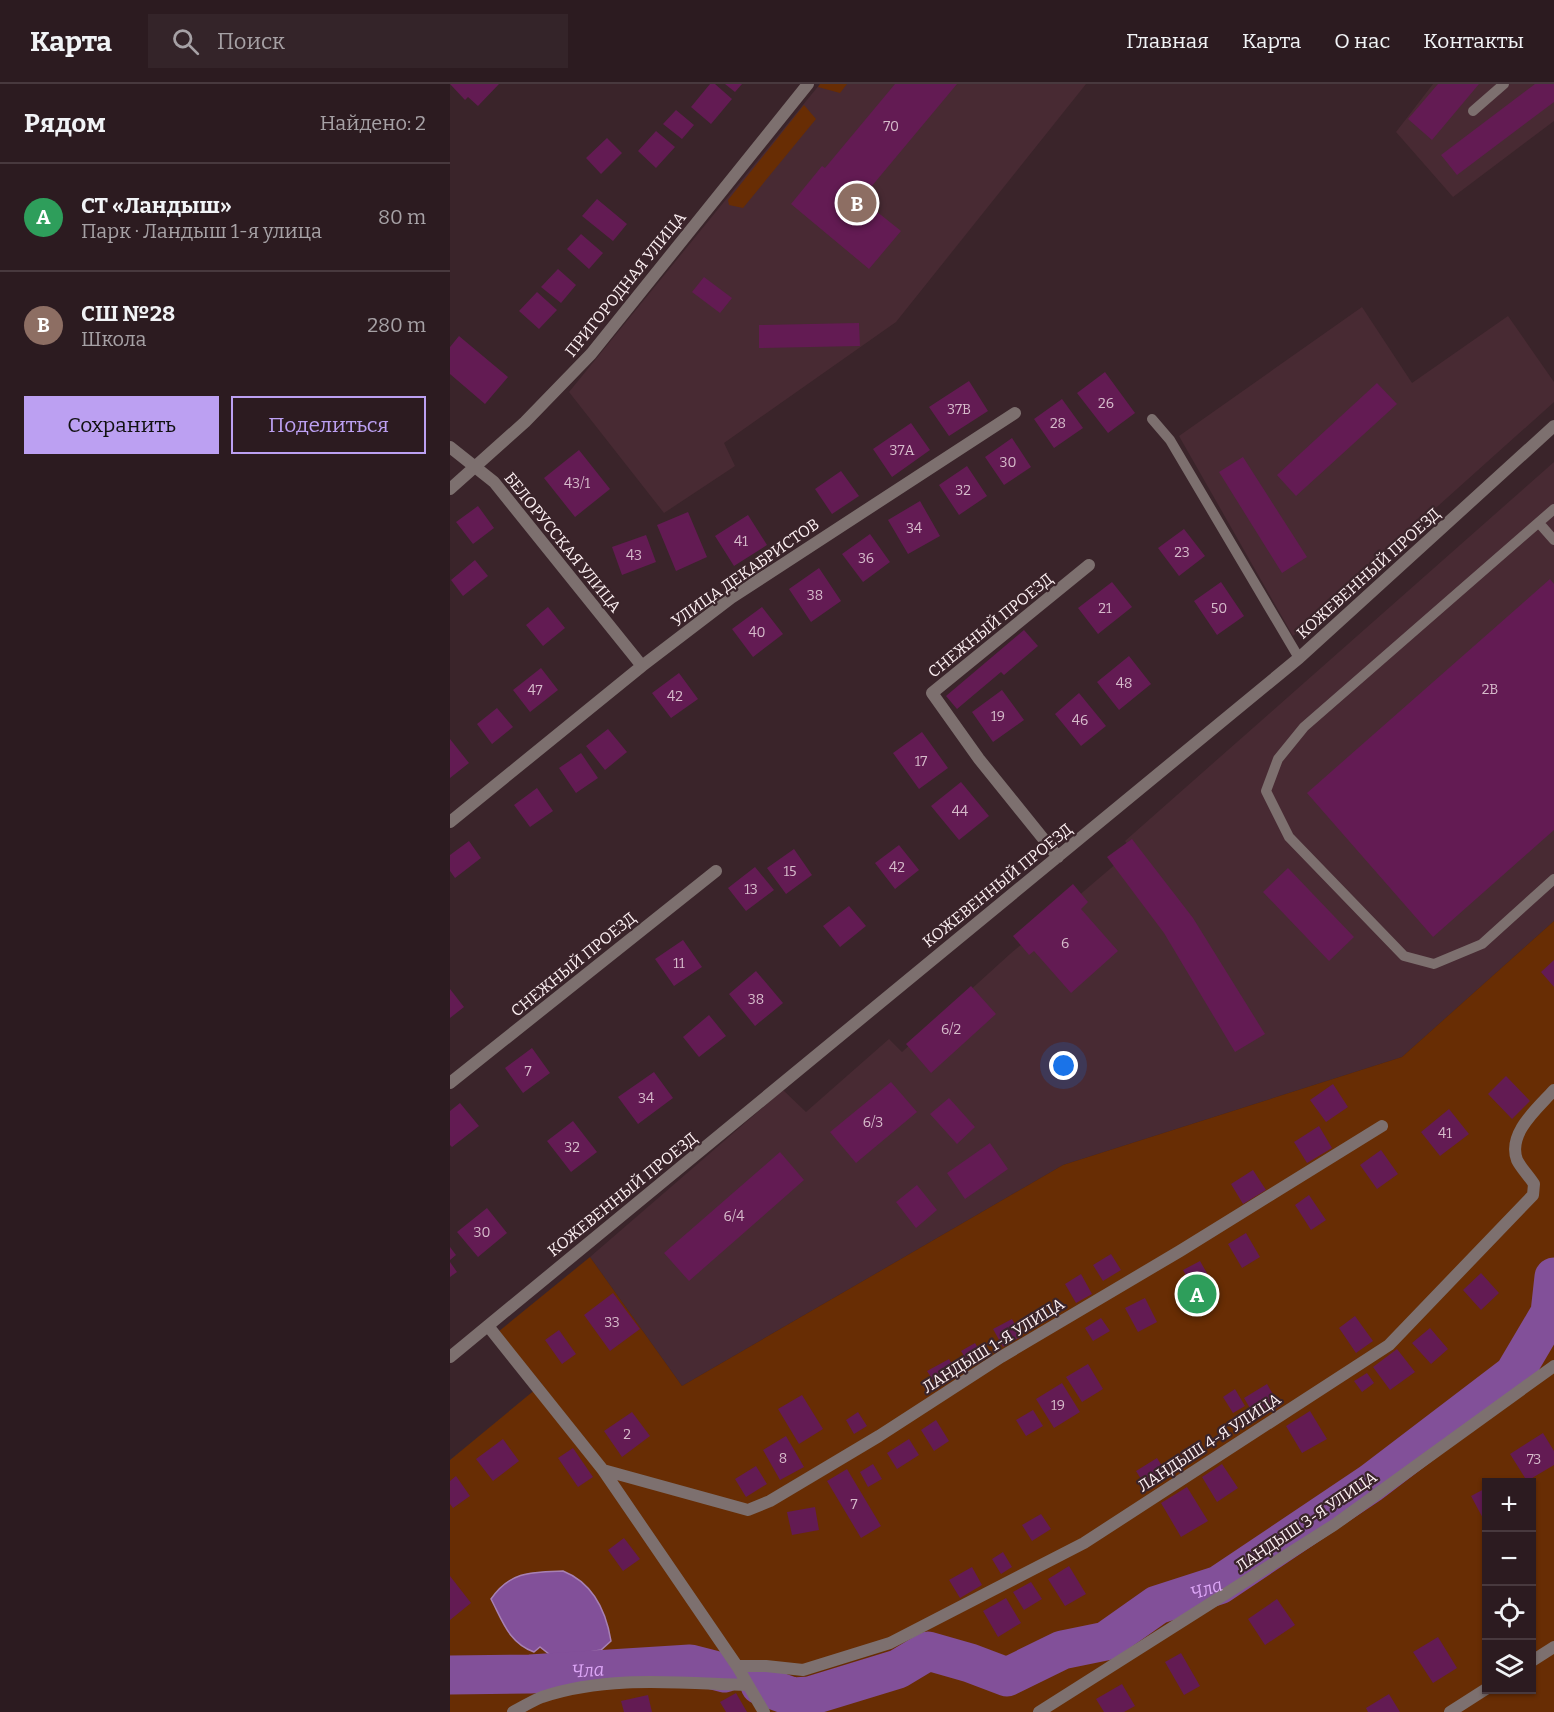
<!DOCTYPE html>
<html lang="ru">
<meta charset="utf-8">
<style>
:root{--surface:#2c1b20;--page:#342429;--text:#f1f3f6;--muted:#a6a1a5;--line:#48393e;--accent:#bca0f2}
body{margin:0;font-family:Bitter,serif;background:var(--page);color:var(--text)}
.controls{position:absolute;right:18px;bottom:18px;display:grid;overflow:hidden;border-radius:0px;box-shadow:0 2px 4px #0004}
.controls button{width:54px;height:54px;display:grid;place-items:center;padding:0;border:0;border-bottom:2px solid var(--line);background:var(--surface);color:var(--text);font:30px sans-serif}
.you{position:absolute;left:614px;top:982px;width:21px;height:21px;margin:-15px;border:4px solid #fff;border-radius:50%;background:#1a73e8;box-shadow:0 0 0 9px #1a73e833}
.badge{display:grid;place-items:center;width:39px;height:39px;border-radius:50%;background:var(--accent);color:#fff;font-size:20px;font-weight:700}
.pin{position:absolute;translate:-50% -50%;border:3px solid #fff;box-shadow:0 2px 6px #0006}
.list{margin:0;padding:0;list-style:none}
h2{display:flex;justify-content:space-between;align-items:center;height:78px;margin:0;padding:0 24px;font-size:26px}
h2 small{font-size:20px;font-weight:400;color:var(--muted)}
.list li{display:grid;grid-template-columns:39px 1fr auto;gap:18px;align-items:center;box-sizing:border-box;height:108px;padding:0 24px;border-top:2px solid var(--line)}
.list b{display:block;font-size:22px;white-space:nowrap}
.list p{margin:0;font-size:20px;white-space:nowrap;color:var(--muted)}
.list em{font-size:20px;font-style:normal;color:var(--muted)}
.actions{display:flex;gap:12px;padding:18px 24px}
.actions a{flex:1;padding:14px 0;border:2px solid var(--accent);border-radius:0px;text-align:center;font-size:21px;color:var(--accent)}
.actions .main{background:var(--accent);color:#111}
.icon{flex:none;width:33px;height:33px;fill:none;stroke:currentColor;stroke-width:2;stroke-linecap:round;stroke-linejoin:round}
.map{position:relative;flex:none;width:1104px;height:1628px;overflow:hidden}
header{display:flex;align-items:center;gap:36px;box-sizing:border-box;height:84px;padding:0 30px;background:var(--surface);border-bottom:2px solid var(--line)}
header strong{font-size:28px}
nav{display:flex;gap:33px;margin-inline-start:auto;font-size:21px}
.search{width:420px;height:54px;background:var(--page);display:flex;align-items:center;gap:15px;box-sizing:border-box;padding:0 21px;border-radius:0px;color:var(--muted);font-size:22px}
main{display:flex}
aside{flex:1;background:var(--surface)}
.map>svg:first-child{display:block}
</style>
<header>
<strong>Карта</strong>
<div class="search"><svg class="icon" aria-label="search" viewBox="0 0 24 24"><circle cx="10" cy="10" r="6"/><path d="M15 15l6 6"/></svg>Поиск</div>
<nav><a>Главная</a><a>Карта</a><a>О нас</a><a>Контакты</a></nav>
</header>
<main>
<aside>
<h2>Рядом<small>Найдено: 2</small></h2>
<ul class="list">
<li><span class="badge" style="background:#2e9e5b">A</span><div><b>СТ «Ландыш»</b><p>Парк · Ландыш 1-я улица</p></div><em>80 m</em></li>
<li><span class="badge" style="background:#8d6e63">B</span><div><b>СШ №28</b><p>Школа</p></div><em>280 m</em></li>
</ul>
<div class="actions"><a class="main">Сохранить</a><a>Поделиться</a></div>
</aside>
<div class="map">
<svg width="1104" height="1628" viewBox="0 0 1104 1628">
<rect width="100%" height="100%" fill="#3a242a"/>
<!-- built -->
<path fill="#482a33" d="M370 0H636L446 238 274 359 285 382 214 429 119 308Z
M983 0H1104V37L1003 113 946 48Z
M912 223 962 299 1058 232 1104 298V318L843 552 729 352Z
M1104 378V837L952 973 613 1081 232 1302 140 1173 333 1006 356 1028 439 955 452 968 560 870 681 767 675 757Z"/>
<!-- green -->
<path fill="#682d04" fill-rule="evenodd" d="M370 0H397L390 9 368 3Z
M354 21 366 35 293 124 279 121 278 116Z
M1104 837V1628H0V1376L92 1300 48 1248 140 1173 232 1302 613 1081 952 973ZM1036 1398H1082V1606H1036Z"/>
<!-- water -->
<path fill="#825099" stroke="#a780b4" stroke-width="1.5" d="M113 1487C143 1499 156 1527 161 1557L151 1566 104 1574 90 1563 84 1568C59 1559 53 1538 41 1515 60 1487 82 1488 113 1487Z"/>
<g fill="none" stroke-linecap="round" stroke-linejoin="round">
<!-- river -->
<g stroke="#825099" stroke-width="39">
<path id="s1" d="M0 1591 80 1590 240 1580 275 1589"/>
<path id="s2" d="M310 1601 343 1613 360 1612 448 1585 478 1567 520 1579 557 1593 612 1566 656 1557 707 1521 769 1501 921 1399 1064 1290 1100 1229 1104 1193"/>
</g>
</g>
<!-- building -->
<path fill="#631b53" d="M0 0H49L28 22 18 13 15 16Z
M260 0H265L282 15 261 40 241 23Z
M275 0H292L285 8Z
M445 0H507L411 115 451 147 419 185 341 120 372 82 375 84Z
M988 0H1029L982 56 958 35Z
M1085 0H1104V18L1007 91 991 71Z
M226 26 244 41 232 55 213 40Z
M206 47 225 63 206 84 188 67Z
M157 54 172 69 151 90 136 74Z
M147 115 177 140 163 157 132 132Z
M131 150 153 169 139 185 117 165Z
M108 185 126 201 111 219 91 203Z
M254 193 282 214 270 229 242 208Z
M87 208 107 226 89 245 69 227Z
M409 239 410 262 309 264V241Z
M9 252 58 293 35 320 0 290V263Z
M655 288 685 329 658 349 627 309Z
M519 297 538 327 499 352 479 323Z
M927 299 947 320 846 412 827 391Z
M612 315 633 344 604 364 584 335Z
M461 339 480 366 442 393 423 365Z
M562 354 581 383 554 401 535 373Z
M129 366 160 405 125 433 94 394Z
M793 373 857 473 832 489 769 388Z
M517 382 537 412 509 431 489 401Z
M391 387 409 412 382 430 365 405Z
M470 417 490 452 458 470 438 436Z
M28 422 44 444 23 460 6 438Z
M238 428 257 473 226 487 207 441Z
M298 431 317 461 284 482 265 452Z
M734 445 755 472 729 492 708 464Z
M420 450 440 478 413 498 392 470Z
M196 451 206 478 172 491 162 463Z
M25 476 38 492 13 512 1 496Z
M369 484 391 517 361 538 339 505Z
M1100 495 1104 500V746L983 853 857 709Z
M662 498 682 523 648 550 628 524Z
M771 498 794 532 767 551 744 517Z
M98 523 115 544 93 562 76 541Z
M312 523 333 550 303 573 282 545Z
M574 546 588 562 554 591 551 588 507 625 496 612Z
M679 572 701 600 669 626 647 598Z
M91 584 108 606 80 628 63 606Z
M229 589 248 615 221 634 202 609Z
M552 606 574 636 543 658 522 628Z
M629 609 656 642 631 662 605 630Z
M47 624 63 643 42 660 27 640Z
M158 645 177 668 155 686 136 662Z
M472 648 498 684 469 705 443 669Z
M0 655 19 679 0 694Z
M131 669 148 694 126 709 109 684Z
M511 698 539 732 509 756 481 722Z
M87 704 103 727 80 743 64 721Z
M682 755 743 834 815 950 785 968 714 849 657 773Z
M19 757 31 774 5 794 0 787V771Z
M449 761 469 786 445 805 425 779Z
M344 765 362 791 336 810 317 784Z
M305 783 324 806 296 827 278 804Z
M838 784 904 853 879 877 813 808Z
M623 800 638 818 631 825 668 867 621 909 584 867 579 871 563 852Z
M399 822 416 842 390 863 373 842Z
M233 856 252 883 224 902 205 875Z
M1104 876V903L1091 888Z
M306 887 333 919 305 942 279 910Z
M521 902 546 930 481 989 456 960Z
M0 905 14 923 0 934Z
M259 931 276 952 249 973 233 953Z
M82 964 100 989 73 1009 55 984Z
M204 988 223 1014 188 1040 168 1013Z
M1056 992 1080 1017 1062 1035 1038 1010Z
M441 998 467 1028 406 1079 380 1048Z
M883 1000 898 1023 876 1038 860 1016Z
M499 1014 525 1043 507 1060 480 1030Z
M10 1019 29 1042 2 1063 0 1061V1027Z
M999 1025 1019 1050 990 1072 971 1048Z
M123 1037 147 1068 121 1088 97 1057Z
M869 1042 882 1064 857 1079 844 1058Z
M540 1059 558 1085 515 1115 497 1089Z
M931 1066 948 1090 927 1105 910 1081Z
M330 1068 354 1096 239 1197 214 1169Z
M803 1086 816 1106 793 1120 781 1100Z
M467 1101 487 1126 466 1144 446 1118Z
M859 1111 876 1136 861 1146 845 1121Z
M37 1124 57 1149 28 1173 7 1148Z
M796 1149 810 1173 792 1184 778 1160Z
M0 1163 6 1171 0 1176Z
M661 1170 671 1186 653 1197 643 1181Z
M750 1177 758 1191 741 1200 733 1186Z
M0 1178 7 1188 0 1193Z
M1031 1189 1049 1209 1031 1226 1013 1206Z
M631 1190 642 1210 626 1219 615 1200Z
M163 1209 190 1245 160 1267 134 1231Z
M695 1214 707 1238 688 1248 675 1224Z
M905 1232 923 1257 906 1269 889 1244Z
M651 1234 660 1247 643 1257 635 1244Z
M562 1235 572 1252 553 1263 543 1245Z
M980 1244 998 1265 981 1280 962 1259Z
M109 1246 126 1270 112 1280 95 1256Z
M525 1259 534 1274 520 1282 511 1267Z
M947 1265 965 1288 940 1306 923 1283Z
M499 1275 507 1289 486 1301 477 1287Z
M638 1280 653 1305 632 1318 616 1293Z
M917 1289 924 1299 912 1308 904 1297Z
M612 1299 630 1328 604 1344 586 1315Z
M817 1300 830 1322 807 1336 794 1314Z
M785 1305 795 1322 783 1329 773 1313Z
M352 1311 373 1345 349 1360 328 1325Z
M583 1326 593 1342 576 1352 566 1336Z
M860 1327 877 1355 852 1369 836 1342Z
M182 1328 200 1352 172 1373 154 1347Z
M408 1328 417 1342 404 1350 396 1336Z
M486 1336 499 1357 484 1367 471 1346Z
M1093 1349 1104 1367V1381L1077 1397 1060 1370Z
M336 1352 354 1383 330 1396 313 1366Z
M53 1355 69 1377 43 1397 26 1375Z
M459 1355 469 1371 447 1385 437 1369Z
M123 1364 143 1393 128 1403 108 1374Z
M707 1374 719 1393 698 1406 686 1387Z
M423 1380 432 1395 418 1403 410 1388Z
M772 1380 788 1404 767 1418 752 1393Z
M306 1382 317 1400 296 1413 285 1395Z
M397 1385 431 1442 411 1454 377 1397Z
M6 1392 20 1412 3 1424 0 1420V1397Z
M737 1403 758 1437 731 1453 711 1419Z
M1036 1404V1440L1021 1412Z
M365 1423 369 1446 342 1451 337 1428Z
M591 1430 601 1445 582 1457 572 1441Z
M174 1454 190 1475 173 1487 158 1466Z
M553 1468 562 1483 551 1490 542 1475Z
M619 1482 636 1510 615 1522 598 1495Z
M522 1483 532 1501 510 1514 499 1496Z
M0 1492 21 1519 0 1536Z
M581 1498 592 1515 574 1526 563 1508Z
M556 1514 571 1539 548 1553 533 1527Z
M827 1515 845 1541 815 1561 798 1535Z
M988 1553 1007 1584 983 1599 963 1568Z
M731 1569 750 1602 734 1611 715 1578Z
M672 1600 685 1622 674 1628H654L646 1615Z
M286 1609 297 1628H276L270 1618Z
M939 1610 950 1628H918L916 1624Z
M198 1611 202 1628H174L171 1617Z"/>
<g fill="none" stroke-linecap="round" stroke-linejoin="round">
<!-- service -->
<path stroke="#7d706f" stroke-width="10" d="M1023 27 1054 0
M702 335 720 356 849 574
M1104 425 854 643 828 675 816 707 839 753 954 872 984 880 1032 860 1104 795
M1089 439 1104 456"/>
<!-- minor -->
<path stroke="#7d706f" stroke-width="12" d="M0 363 44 398 192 582
M0 405 75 338 141 270 358 0
M0 738 192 582 281 514 565 329
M608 773 529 675 482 609 639 481
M0 999 266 787
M38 1242 153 1386 287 1582 314 1628
M0 1273 849 574 1104 342
M153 1386 298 1426 320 1417 429 1352 551 1273 730 1167 932 1042
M1082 1577 1104 1563
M287 1582H316L353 1586 440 1559 634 1459 939 1261 1083 1111 1084 1100C1079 1092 1071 1084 1067 1076 1057 1049 1088 1024 1104 1006
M63 1628C72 1623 82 1617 92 1613 158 1591 229 1599 298 1601
M589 1628 884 1441 1104 1282
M1000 1628 1036 1605"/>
</g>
<g text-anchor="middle" stroke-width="4.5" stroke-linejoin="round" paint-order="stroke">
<!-- number labels -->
<g font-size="14" fill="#d6bbcb">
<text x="441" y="47">70</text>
<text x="656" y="324">26</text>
<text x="509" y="330">37В</text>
<text x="608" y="344">28</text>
<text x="452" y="371">37А</text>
<text x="558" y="383">30</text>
<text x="127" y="404">43/1</text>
<text x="513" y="411">32</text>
<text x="464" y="449">34</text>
<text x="291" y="462">41</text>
<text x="732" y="473">23</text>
<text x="184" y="476">43</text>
<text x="416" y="479">36</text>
<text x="365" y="516">38</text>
<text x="655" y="529">21</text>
<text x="769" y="529">50</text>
<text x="307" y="553">40</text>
<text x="674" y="604">48</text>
<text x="1040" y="610">2В</text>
<text x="85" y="611">47</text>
<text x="225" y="617">42</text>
<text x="548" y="637">19</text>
<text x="630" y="641">46</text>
<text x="471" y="682">17</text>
<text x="510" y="732">44</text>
<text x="447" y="788">42</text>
<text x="340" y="792">15</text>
<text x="301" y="810">13</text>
<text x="615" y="864">6</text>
<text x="229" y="884">11</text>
<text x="306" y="920">38</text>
<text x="501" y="950">6/2</text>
<text x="78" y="992">7</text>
<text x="196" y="1019">34</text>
<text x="423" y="1043">6/3</text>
<text x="995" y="1054">41</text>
<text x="122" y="1068">32</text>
<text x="284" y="1137">6/4</text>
<text x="32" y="1153">30</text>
<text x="162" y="1243">33</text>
<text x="608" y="1326">19</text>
<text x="177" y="1355">2</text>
<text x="333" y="1379">8</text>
<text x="1084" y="1380">73</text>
<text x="404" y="1425">7</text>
</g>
<!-- street labels -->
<g font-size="16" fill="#fdf0f3" stroke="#3a242a">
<text transform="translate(175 200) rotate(-51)" y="6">ПРИГОРОДНАЯ УЛИЦА</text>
<text transform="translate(113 458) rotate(51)" y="6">БЕЛОРУССКАЯ УЛИЦА</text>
<text transform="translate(295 488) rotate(-35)" y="6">УЛИЦА ДЕКАБРИСТОВ</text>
<text transform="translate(918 489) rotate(-42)" y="6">КОЖЕВЕННЫЙ ПРОЕЗД</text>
<text transform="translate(540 541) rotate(-39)" y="6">СНЕЖНЫЙ ПРОЕЗД</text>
<text transform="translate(547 801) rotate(-39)" y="6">КОЖЕВЕННЫЙ ПРОЕЗД</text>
<text transform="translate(123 880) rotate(-39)" y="6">СНЕЖНЫЙ ПРОЕЗД</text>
<text transform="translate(172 1110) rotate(-39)" y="6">КОЖЕВЕННЫЙ ПРОЕЗД</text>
<text transform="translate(543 1261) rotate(-32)" y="6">ЛАНДЫШ 1-Я УЛИЦА</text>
<text transform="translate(759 1358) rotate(-33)" y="6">ЛАНДЫШ 4-Я УЛИЦА</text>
<text transform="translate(856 1437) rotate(-34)" y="6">ЛАНДЫШ 3-Я УЛИЦА</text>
</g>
<!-- water labels -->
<g font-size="18" font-style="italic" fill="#dca6f6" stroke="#3a242a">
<text dy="6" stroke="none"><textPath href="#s2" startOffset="483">Чла</textPath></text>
<text dy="6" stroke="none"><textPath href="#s1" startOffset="138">Чла</textPath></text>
</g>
</g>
</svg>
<div class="controls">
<button>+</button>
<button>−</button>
<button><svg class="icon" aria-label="locate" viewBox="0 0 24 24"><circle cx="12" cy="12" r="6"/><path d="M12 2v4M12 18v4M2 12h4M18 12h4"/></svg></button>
<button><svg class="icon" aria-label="layers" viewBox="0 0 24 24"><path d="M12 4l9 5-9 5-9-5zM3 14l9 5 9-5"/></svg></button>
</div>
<div class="you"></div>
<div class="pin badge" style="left:747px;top:1210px;background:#2e9e5b">A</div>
<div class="pin badge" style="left:407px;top:119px;background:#8d6e63">B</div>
</div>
</main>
